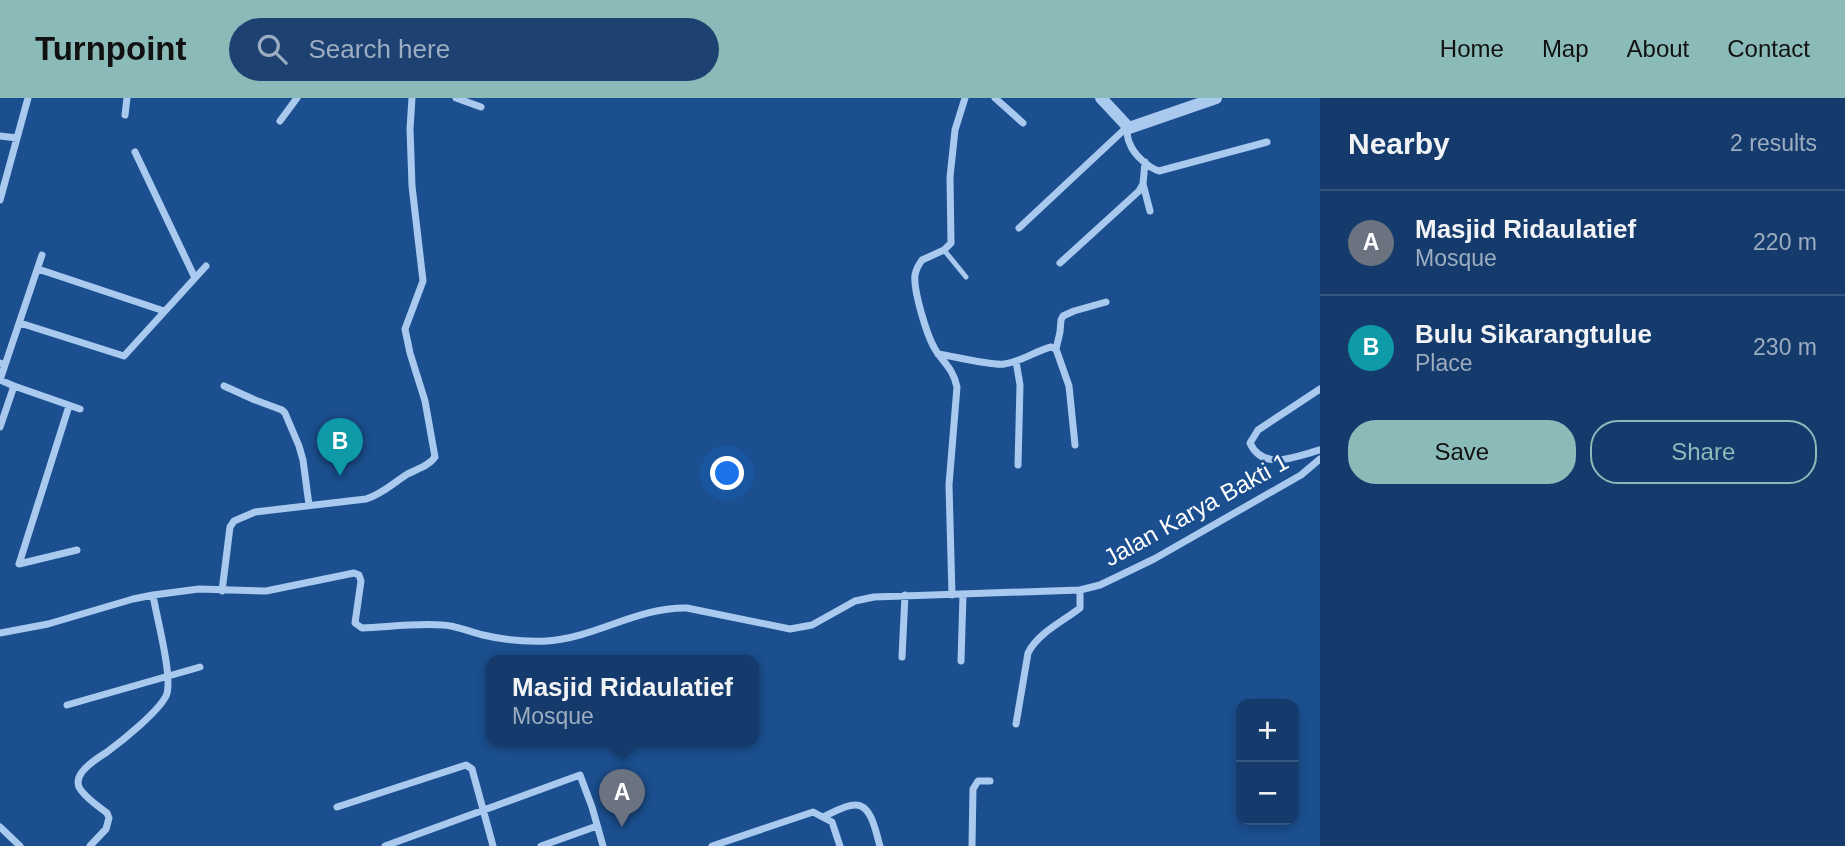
<!DOCTYPE html>
<meta charset="utf-8">
<style>
:root{--surface:#143b6b;--page:#1d4271;--text:#f1f3f6;--muted:#9dadc1;--line:#33557e;--accent:#8bbbb9}
body{margin:0;font-family:Arial,sans-serif;background:var(--page);color:var(--text)}
.controls{position:absolute;right:21px;bottom:21px;display:grid;overflow:hidden;border-radius:14px;box-shadow:0 4px 10px #0003}
.controls button{width:63px;height:63px;display:grid;place-items:center;padding:0;border:0;border-bottom:2px solid var(--line);background:var(--surface);color:var(--text);font:35px sans-serif}
.you{position:absolute;left:728px;top:376px;width:24px;height:24px;margin:-18px;border:5px solid #fff;border-radius:50%;background:#1a73e8;box-shadow:0 0 0 10px #1a73e833}
.badge{display:grid;place-items:center;width:46px;height:46px;border-radius:50%;background:var(--accent);color:#fff;font-size:23px;font-weight:700}
.pin{position:absolute;translate:-50% -58px;filter:drop-shadow(0 2px 4px #0008)}
.pin::after{content:'';position:absolute;top:37px;width:24px;height:21px;background:inherit;clip-path:polygon(0 0,100% 0,50% 100%)}
.popup{position:absolute;left:486px;top:557px;width:273px;height:91px;box-sizing:border-box;display:grid;place-content:center;border-radius:14px;background:var(--surface);filter:drop-shadow(0 2px 5px #0005);font-size:23px;white-space:nowrap;color:var(--muted)}
.popup b{font-size:26px;color:var(--text)}
.popup::after{content:'';position:absolute;left:50%;top:100%;margin-left:-14px;border:14px solid transparent;border-top-color:var(--surface)}
.list{margin:0;padding:0;list-style:none}
h2{display:flex;justify-content:space-between;align-items:center;height:91px;margin:0;padding:0 28px;font-size:30px}
h2 small{font-size:23px;font-weight:400;color:var(--muted)}
.list li{display:grid;grid-template-columns:46px 1fr auto;gap:21px;align-items:center;box-sizing:border-box;height:105px;padding:0 28px;border-top:2px solid var(--line)}
.list b{display:block;font-size:26px;white-space:nowrap}
.list p{margin:0;font-size:23px;white-space:nowrap;color:var(--muted)}
.list em{font-size:23px;font-style:normal;color:var(--muted)}
.actions{display:flex;gap:14px;padding:21px 28px}
.actions a{flex:1;padding:16px 0;border:2px solid var(--accent);border-radius:28px;text-align:center;font-size:24px;color:var(--accent)}
.actions .main{background:var(--accent);color:#111}
.icon{flex:none;width:38px;height:38px;fill:none;stroke:currentColor;stroke-width:2;stroke-linecap:round;stroke-linejoin:round}
.map{position:relative;flex:none;width:1320px;height:748px;overflow:hidden}
header{display:flex;align-items:center;gap:42px;box-sizing:border-box;height:98px;padding:0 35px;background:var(--accent);color:#111}
header strong{font-size:33px}
nav{display:flex;gap:38px;margin-inline-start:auto;font-size:24px}
.search{width:490px;height:63px;background:var(--page);display:flex;align-items:center;gap:18px;box-sizing:border-box;padding:0 24px;border-radius:38px;color:var(--muted);font-size:26px}
main{display:flex}
aside{flex:1;background:var(--surface)}
.map>svg:first-child{display:block}
</style>
<header>
<strong>Turnpoint</strong>
<div class="search"><svg class="icon" aria-label="search" viewBox="0 0 24 24"><circle cx="10" cy="10" r="6"/><path d="M15 15l6 6"/></svg>Search here</div>
<nav><a>Home</a><a>Map</a><a>About</a><a>Contact</a></nav>
</header>
<main>
<div class="map">
<svg width="1320" height="748" viewBox="0 0 1320 748">
<rect width="100%" height="100%" fill="#1b4f8f"/>
<g fill="none" stroke-linecap="round" stroke-linejoin="round">
<!-- service -->
<path stroke="#a9c9ee" stroke-width="5" d="M944 152 966 179"/>
<!-- minor -->
<path stroke="#a9c9ee" stroke-width="7" d="M456 0 481 9
M995 0 1023 25
M125 17 127 0
M280 23 297 0
M0 38 17 40
M135 54 195 180
M1143 86 1150 113
M0 102 28 0
M1019 130 1127 29C1127 35 1127 41 1130 46 1134 57 1149 70 1159 73L1267 44
M1060 165 1139 93 1143 86 1145 64
M38 171 164 213
M20 225 124 258 206 168
M1056 251 1060 234 1061 222 1063 218 1074 213 1106 204
M938 256C953 258 991 268 1004 266 1021 264 1035 253 1051 249L1056 251 1069 288 1075 347
M1016 263 1020 287 1018 367
M0 265 5 267 0 282
M5 267 42 157
M0 282 14 288 0 329
M14 288 80 311
M224 288 255 302 282 312 285 315 299 348 303 362 309 407
M1320 291 1258 332 1250 345C1263 374 1297 358 1320 352
M69 308 19 466 77 452
M222 493 230 429 234 423 255 414 366 401C382 396 392 386 406 377 416 371 428 369 435 359L425 303 410 255 405 231 423 183 412 88 410 31 412 0
M952 497 949 387 957 289C953 270 944 266 935 251 927 238 913 192 915 177 916 172 919 166 922 162L944 152 951 145 950 79 955 32 965 0
M0 535 48 526 133 501 153 497 199 491 266 493 354 475 359 477 361 483 355 525 362 530C387 529 417 525 442 527 455 527 470 534 483 537 504 542 526 544 547 543 595 540 637 509 687 510L790 531 812 527 855 503 874 499 1080 492
M902 559 905 497
M961 563 963 497
M67 607 200 569
M1016 626 1028 555C1038 535 1062 524 1080 510V492L1100 487 1154 461 1301 377 1320 361
M337 709 466 667 472 671 493 748
M823 719C832 715 845 707 855 707 872 706 876 736 880 748
M0 729 20 748
M90 748 106 731 109 720 107 715C98 708 84 699 79 689 77 684 79 678 82 674 89 665 98 660 107 654 122 643 158 614 166 598 174 582 156 517 153 497
M385 748 580 677 592 709 603 748
M541 748 597 728
M712 748 813 714 832 724 840 748
M972 748 973 691 978 683H990"/>
<!-- tertiary -->
<path stroke="#a9c9ee" stroke-width="12" d="M1101 0 1129 30 1216 0"/>
</g>
<g text-anchor="middle" stroke-width="5" stroke-linejoin="round" paint-order="stroke">
<!-- street labels -->
<g font-size="24" fill="#fff" stroke="#1b4f8f">
<text transform="translate(1196 412) rotate(-29)" y="8">Jalan Karya Bakti 1</text>
</g>
</g>
</svg>
<div class="controls">
<button>+</button>
<button>−</button>
</div>
<div class="you"></div>
<div class="pin badge" style="left:622px;top:729px;background:#6b7280">A</div>
<div class="popup"><b>Masjid Ridaulatief</b>Mosque</div>
<div class="pin badge" style="left:340px;top:378px;background:#0f9aa8">B</div>
</div>
<aside>
<h2>Nearby<small>2 results</small></h2>
<ul class="list">
<li><span class="badge" style="background:#6b7280">A</span><div><b>Masjid Ridaulatief</b><p>Mosque</p></div><em>220 m</em></li>
<li><span class="badge" style="background:#0f9aa8">B</span><div><b>Bulu Sikarangtulue</b><p>Place</p></div><em>230 m</em></li>
</ul>
<div class="actions"><a class="main">Save</a><a>Share</a></div>
</aside>
</main>
